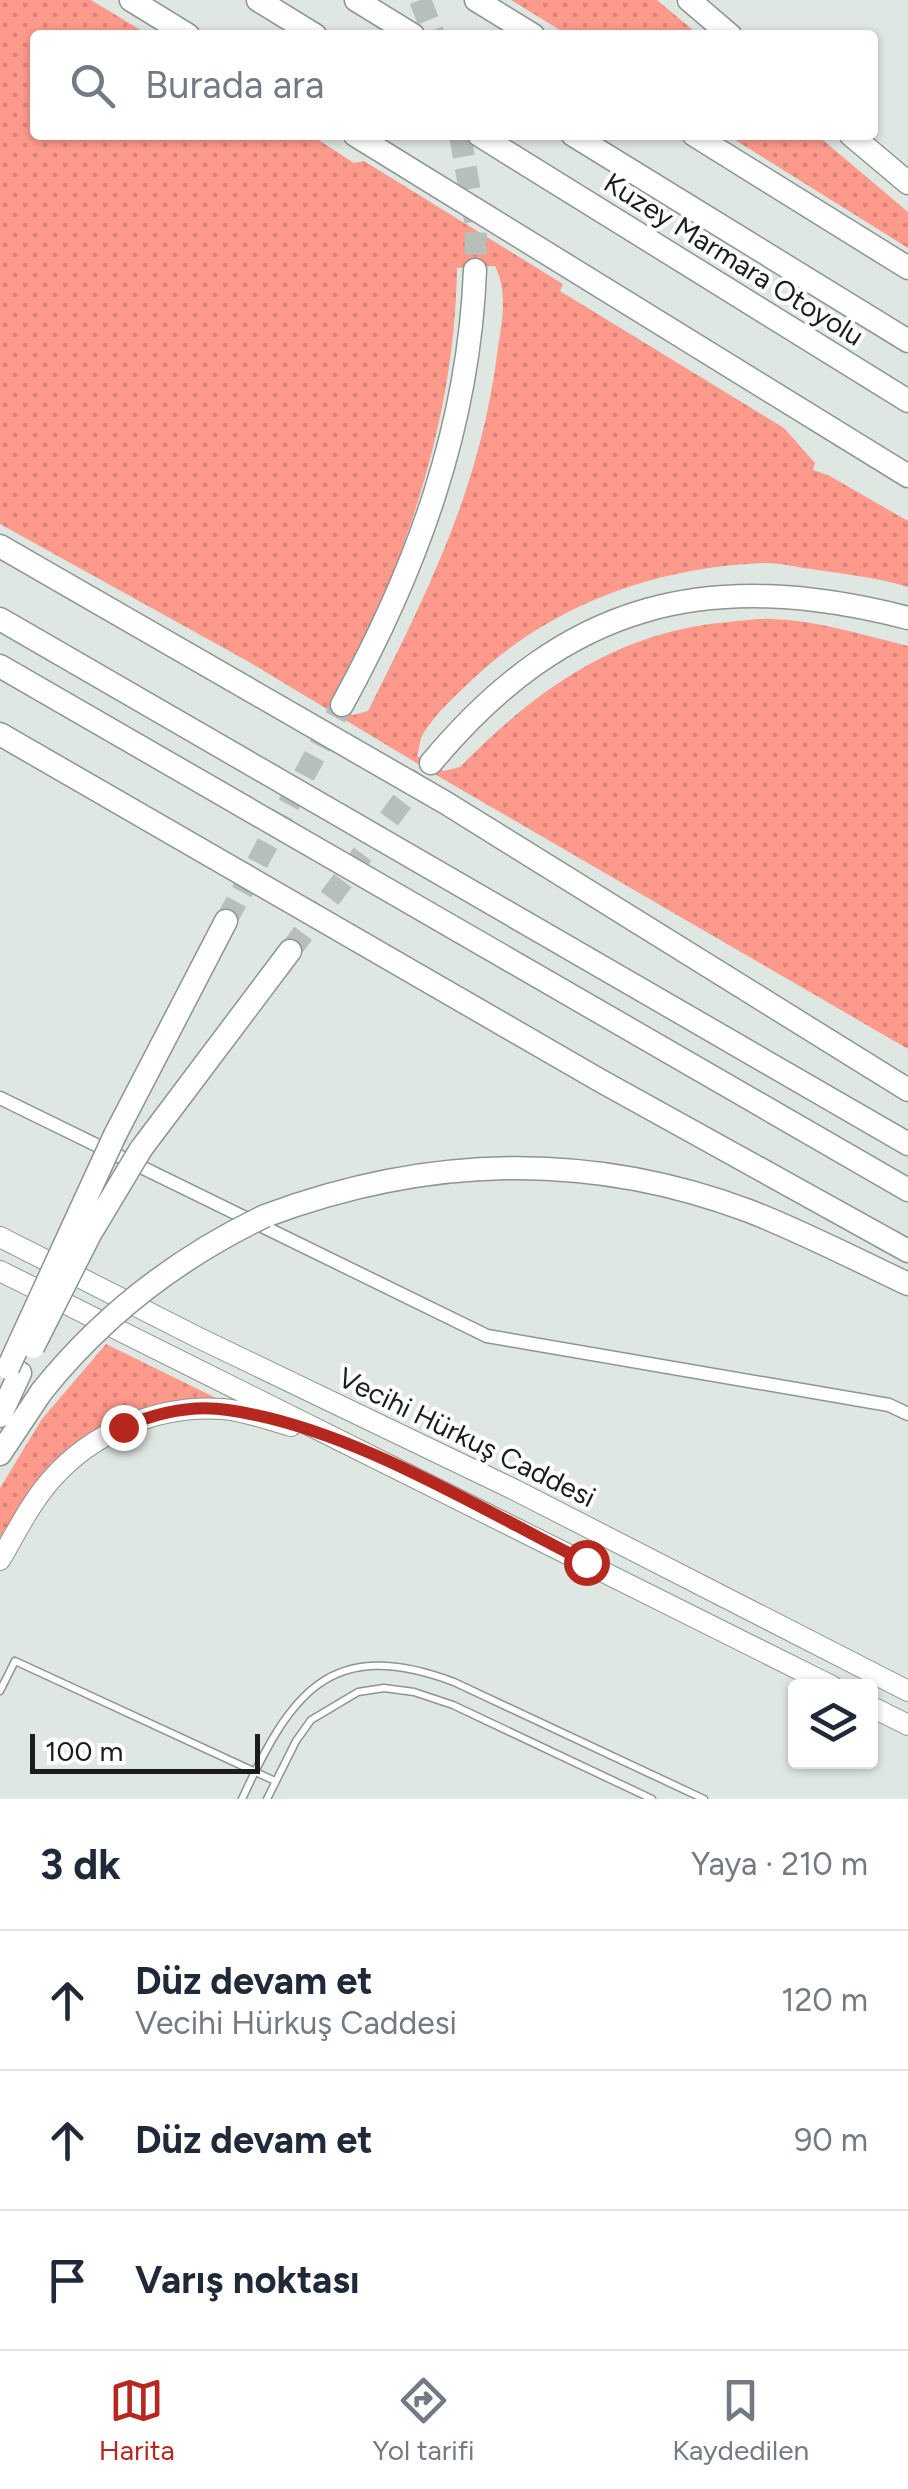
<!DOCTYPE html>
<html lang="tr">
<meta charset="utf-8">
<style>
:root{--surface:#fff;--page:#f6f6f7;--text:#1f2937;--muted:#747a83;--line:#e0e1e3;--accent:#b6281f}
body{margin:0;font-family:Figtree,sans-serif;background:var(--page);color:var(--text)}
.controls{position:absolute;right:30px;bottom:30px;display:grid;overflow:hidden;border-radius:10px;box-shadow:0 2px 8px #0004}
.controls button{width:90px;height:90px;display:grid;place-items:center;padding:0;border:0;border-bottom:2px solid var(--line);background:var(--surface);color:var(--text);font:50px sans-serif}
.scale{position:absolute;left:30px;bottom:25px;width:230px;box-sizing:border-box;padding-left:10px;border:5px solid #1a1d1b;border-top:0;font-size:28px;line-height:35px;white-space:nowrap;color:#1a1d1b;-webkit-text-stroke:8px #fff;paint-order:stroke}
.stop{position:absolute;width:30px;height:30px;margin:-22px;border:8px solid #b6281f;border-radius:50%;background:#fff}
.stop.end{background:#b6281f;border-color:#fff;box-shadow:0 2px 10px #0008}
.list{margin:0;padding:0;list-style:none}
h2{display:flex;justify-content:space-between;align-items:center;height:130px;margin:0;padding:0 40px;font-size:42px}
h2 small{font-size:32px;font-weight:400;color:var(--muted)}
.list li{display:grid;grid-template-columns:65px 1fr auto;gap:30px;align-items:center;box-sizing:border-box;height:140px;padding:0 40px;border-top:2px solid var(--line)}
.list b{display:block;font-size:38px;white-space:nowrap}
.list p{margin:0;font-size:32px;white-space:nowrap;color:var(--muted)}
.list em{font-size:32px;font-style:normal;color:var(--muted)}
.icon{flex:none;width:55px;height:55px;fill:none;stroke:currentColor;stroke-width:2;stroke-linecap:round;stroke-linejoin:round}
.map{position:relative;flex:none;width:908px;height:1799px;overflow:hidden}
.search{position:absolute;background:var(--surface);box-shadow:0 2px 8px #0004;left:30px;right:30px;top:30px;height:110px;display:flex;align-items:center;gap:25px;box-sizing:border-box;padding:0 35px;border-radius:10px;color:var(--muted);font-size:38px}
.sheet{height:550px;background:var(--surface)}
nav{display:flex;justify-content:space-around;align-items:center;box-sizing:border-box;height:140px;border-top:2px solid var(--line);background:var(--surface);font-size:28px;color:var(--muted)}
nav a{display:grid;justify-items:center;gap:5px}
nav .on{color:var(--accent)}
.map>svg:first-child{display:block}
</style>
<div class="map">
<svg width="908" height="1799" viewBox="0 0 908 1799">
<defs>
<pattern id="grass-dots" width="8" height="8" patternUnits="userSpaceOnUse" patternTransform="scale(2.5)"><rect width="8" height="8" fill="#fd9a8c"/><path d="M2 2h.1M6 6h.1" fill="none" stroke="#d88478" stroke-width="1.8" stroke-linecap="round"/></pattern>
</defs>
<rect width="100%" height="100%" fill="#dee7e2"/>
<!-- grass -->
<path fill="url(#grass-dots)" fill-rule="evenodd" d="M0 0H91L149 35H35V135H311L354 163 364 161 563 284 560 291 784 428 815 463 813 470 828 475 908 521V587C876 577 843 574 811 569 796 567 780 563 765 563 657 567 554 603 474 678 456 695 436 713 423 734 419 741 420 748 417 756L444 771 460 767C537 689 616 632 728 622 743 621 759 618 774 619 819 621 864 635 908 646V1049L443 779 249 662 0 524ZM495 266C509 294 501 325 497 355 479 491 428 591 368 711L353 715 335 704C403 567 455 422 457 268Z
M511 0H657L699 35H568Z
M727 135H817L908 212V248Z
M106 1344 216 1398 176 1400V1403L128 1415 0 1545V1488L42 1419Z"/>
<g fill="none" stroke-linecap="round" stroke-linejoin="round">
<!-- highway-tunnel -->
<path stroke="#b7bfba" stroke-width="22" stroke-dasharray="22 11" stroke-linecap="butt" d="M420 0 434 35
M460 135 476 226 475 270
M226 921 342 705
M290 951 431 763"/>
<!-- lane casing -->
<g stroke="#8d9590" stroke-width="9">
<path id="lane" d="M0 1691 15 1661 275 1781
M242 1799C290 1695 329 1635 454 1682L704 1799
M267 1799 296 1741 311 1720 358 1692 384 1688 414 1692 453 1705 652 1799"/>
</g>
<!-- street casing -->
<g stroke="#8d9590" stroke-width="15">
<path id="street" d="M0 1098 487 1336 889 1405 908 1414"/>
</g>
<!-- primary casing -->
<g stroke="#8d9590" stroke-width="22">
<path id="primary" d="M0 1237 199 1338 513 1489 908 1691
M0 1271 832 1686
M0 1560C16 1533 30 1504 50 1481 92 1432 159 1404 223 1409 246 1411 269 1420 291 1426
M870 1706 908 1725"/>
</g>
<!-- highway casing -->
<g stroke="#8d9590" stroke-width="25">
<path id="highway" d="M131 0 188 35
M258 0 315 35
M356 0 413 35
M476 0 533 35
M689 0 730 35
M355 135 908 476
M479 135 908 401
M573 135 908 341
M694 135 908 268
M851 135 908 183
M0 546 446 803 908 1090
M0 619 908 1144
M0 666 908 1190
M342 705C417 568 469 427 475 270
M0 734 601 1081 908 1251
M431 763C566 601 708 567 908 618
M115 1135 226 921
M141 1149 290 951
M265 1216C426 1156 586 1150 749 1211 803 1232 855 1259 908 1284
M0 1416 20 1373
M0 1454 42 1391"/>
</g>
<!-- lane -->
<use href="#lane" stroke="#fff" stroke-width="6"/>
<!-- street -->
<use href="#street" stroke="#fff" stroke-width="12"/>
<!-- primary -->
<use href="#primary" stroke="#fff" stroke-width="20"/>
<!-- highway -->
<use href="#highway" stroke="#fff" stroke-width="22"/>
<!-- highway-bridge casing -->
<g stroke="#8d9590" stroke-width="25" stroke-linecap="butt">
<path id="highway-bridge" d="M33 1347 90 1234 141 1149
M8 1368 115 1135
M42 1391C103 1315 177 1258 265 1216"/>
</g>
<!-- highway-bridge -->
<use href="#highway-bridge" stroke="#fff" stroke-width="22"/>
</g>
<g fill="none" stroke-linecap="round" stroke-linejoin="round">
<!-- route -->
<path stroke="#b6281f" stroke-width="12" d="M123 1427C156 1413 192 1404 228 1410 349 1427 477 1507 586 1562"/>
</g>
<g text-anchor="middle" stroke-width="8" stroke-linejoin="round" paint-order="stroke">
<!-- street labels -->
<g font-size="28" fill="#1a1d1b" stroke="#fff">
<text transform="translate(734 259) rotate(32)" y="10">Kuzey Marmara Otoyolu</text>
<text transform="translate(467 1437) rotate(26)" y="10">Vecihi Hürkuş Caddesi</text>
</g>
</g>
</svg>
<div class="controls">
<button><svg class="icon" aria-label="layers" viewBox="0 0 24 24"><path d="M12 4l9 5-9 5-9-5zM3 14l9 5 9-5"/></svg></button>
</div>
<div class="scale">100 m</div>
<div class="stop" style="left:586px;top:1562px"></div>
<div class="stop end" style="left:123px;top:1427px"></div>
<div class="search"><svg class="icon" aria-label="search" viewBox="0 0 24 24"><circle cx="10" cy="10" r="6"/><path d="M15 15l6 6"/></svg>Burada ara</div>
</div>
<section class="sheet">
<h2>3 dk<small>Yaya · 210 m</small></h2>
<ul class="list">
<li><svg class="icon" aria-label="ahead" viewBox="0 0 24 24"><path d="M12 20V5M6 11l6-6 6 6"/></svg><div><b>Düz devam et</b><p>Vecihi Hürkuş Caddesi</p></div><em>120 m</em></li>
<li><svg class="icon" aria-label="ahead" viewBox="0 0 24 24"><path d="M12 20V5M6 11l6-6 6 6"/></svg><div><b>Düz devam et</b></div><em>90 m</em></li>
<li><svg class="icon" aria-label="arrive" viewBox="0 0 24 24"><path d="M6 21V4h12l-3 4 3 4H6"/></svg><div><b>Varış noktası</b></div></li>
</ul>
</section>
<nav>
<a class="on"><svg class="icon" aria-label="map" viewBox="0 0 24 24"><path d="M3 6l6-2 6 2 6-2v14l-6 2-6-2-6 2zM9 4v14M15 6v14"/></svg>Harita</a>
<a><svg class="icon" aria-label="directions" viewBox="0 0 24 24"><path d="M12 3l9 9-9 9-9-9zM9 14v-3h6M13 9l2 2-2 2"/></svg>Yol tarifi</a>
<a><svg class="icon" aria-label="saved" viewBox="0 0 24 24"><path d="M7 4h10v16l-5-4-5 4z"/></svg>Kaydedilen</a>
</nav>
